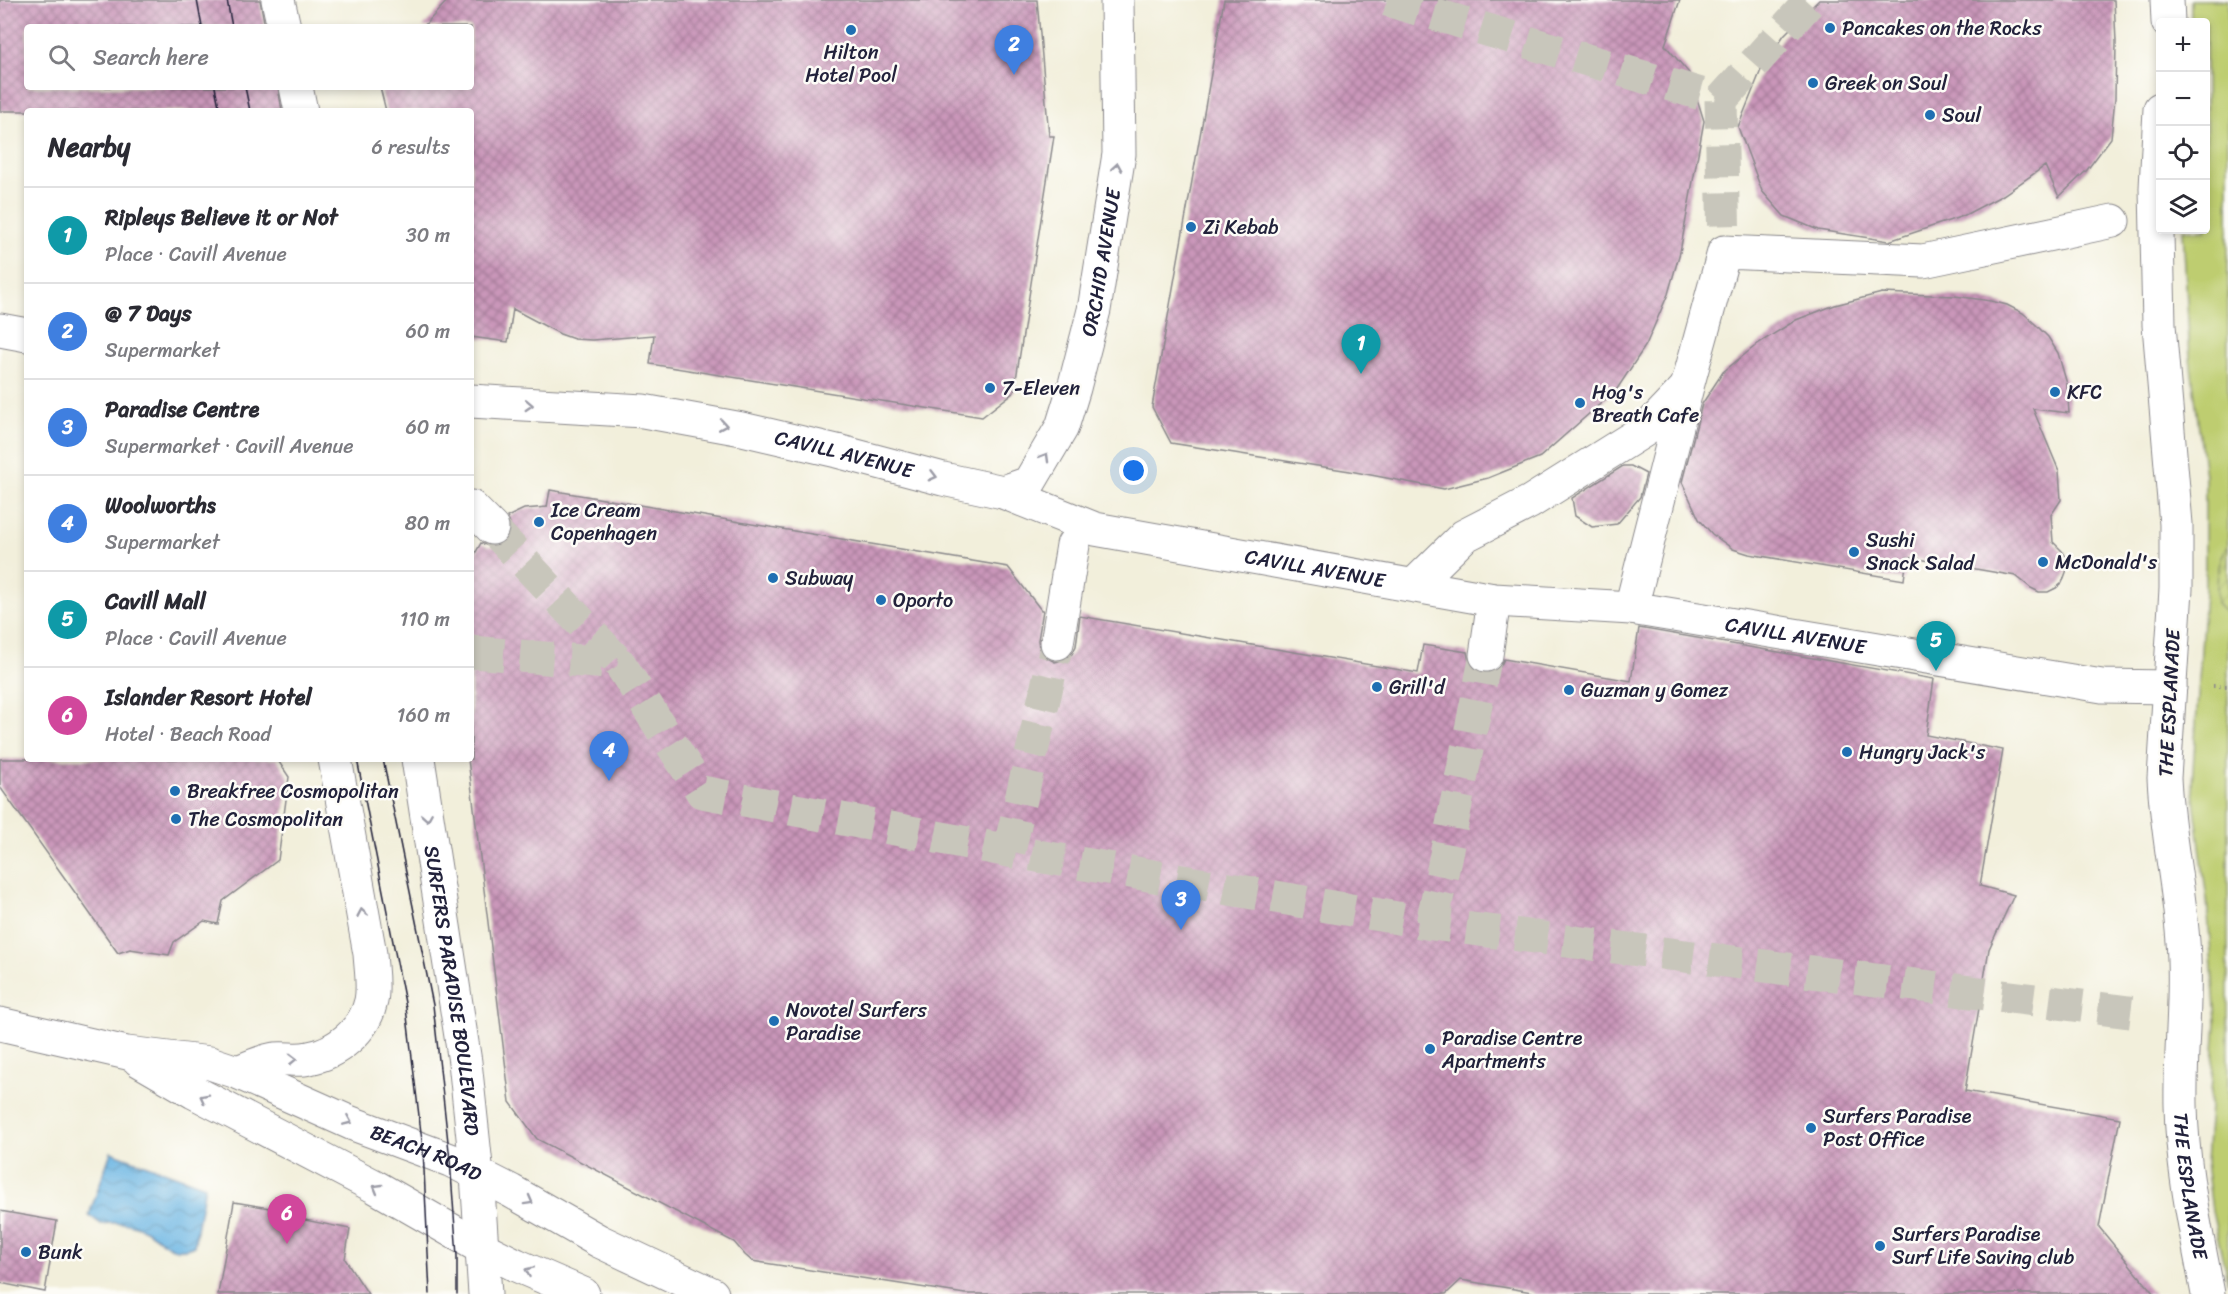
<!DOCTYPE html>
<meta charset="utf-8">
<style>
:root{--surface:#fff;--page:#f2f2f3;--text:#2b2b33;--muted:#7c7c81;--line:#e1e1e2;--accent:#0b8043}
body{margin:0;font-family:Sriracha,sans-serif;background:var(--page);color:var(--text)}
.controls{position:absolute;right:18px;top:18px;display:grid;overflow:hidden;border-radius:6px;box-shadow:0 3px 9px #0003}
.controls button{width:54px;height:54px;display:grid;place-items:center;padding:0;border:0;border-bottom:2px solid var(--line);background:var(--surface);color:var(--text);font:30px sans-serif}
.you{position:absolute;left:1134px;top:471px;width:21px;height:21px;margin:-15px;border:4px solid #fff;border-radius:50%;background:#1a73e8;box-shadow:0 0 0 9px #1a73e833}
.badge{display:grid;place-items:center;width:39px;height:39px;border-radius:50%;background:var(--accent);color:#fff;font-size:20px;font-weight:700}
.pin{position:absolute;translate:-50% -50px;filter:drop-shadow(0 2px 3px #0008)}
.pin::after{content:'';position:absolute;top:32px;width:21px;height:18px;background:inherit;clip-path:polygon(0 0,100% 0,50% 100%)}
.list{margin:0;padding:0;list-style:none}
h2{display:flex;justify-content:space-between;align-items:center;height:78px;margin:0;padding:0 24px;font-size:26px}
h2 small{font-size:20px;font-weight:400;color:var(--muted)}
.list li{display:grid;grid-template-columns:39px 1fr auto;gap:18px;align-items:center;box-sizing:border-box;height:96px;padding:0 24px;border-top:2px solid var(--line)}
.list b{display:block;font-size:22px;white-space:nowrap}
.list p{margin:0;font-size:20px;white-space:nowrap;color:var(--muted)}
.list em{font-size:20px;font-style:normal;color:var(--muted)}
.icon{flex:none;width:33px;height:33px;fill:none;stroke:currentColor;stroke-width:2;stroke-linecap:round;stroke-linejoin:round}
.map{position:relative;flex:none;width:2228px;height:1294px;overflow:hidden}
.search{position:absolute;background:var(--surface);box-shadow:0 3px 9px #0003;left:24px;top:24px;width:450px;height:66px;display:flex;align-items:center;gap:15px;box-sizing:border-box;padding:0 21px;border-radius:6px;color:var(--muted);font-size:22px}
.panel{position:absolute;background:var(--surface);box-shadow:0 3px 9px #0003;left:24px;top:108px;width:450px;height:654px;border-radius:6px}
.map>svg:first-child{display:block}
</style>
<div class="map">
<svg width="2228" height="1294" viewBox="0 0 2228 1294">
<defs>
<pattern id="garden-furrows" width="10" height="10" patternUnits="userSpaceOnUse" patternTransform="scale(1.5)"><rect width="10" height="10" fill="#becd70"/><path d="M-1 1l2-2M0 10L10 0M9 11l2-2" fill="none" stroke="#a3b062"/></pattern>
<pattern id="water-waves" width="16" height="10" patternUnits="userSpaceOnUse" patternTransform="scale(1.5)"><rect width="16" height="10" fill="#6ab5e3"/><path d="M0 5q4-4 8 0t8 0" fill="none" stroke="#5793b9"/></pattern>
<pattern id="building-cross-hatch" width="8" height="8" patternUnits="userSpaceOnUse" patternTransform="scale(1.5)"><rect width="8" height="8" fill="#ca97ba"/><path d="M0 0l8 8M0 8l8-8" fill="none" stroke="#a47b98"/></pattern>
</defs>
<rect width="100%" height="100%" fill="#fdfcf7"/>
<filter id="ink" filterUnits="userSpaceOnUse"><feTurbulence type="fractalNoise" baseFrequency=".0167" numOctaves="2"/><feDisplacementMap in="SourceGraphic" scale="12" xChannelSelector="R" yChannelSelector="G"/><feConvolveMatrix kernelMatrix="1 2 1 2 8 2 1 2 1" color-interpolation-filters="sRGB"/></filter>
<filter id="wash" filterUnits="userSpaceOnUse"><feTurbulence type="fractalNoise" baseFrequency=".008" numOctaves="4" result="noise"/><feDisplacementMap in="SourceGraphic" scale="24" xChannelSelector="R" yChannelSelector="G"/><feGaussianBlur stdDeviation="1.35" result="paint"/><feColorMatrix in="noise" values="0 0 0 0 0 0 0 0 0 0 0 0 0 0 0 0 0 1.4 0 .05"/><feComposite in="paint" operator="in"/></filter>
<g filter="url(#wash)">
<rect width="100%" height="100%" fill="#f2efdb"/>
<!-- green -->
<path fill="#becd70" stroke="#707856" stroke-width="1.5" d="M2191 0H2228V1283L2212 1211 2206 1162 2216 1022 2207 900 2192 784 2205 591V476L2190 358 2183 230H2206V22H2191Z"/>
<!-- garden -->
<path fill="url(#garden-furrows)" stroke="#707856" stroke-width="1.5" d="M2228 545V615L2217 604C2217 583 2216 563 2228 545Z"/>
<!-- water -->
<path fill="url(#water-waves)" stroke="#466c8f" stroke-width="1.5" d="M111 1152 205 1186 194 1246C170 1257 163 1238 143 1229 129 1222 116 1222 101 1224L89 1215Z"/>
<g id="blocks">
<!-- building -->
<path fill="url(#building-cross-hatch)" d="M0 0H260L265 27H27V87H278L282 111H0Z
M448 0H1037L1049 136H1054L1014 392 982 417 650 364 654 335 592 340 574 339 560 334 513 309 508 342 471 337V111H386L380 87H471V27H423Z
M1224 0H1680L1665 45 1689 73 1704 121 1680 252 1668 294 1646 345 1617 389 1540 457 1488 478 1444 489 1350 471 1171 443 1152 407Z
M1819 0H2114L2116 42 2115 98 2111 138 2087 170 2059 197 2045 166 2003 195 1963 216 1889 241 1818 230 1784 216 1762 191 1738 127 1761 70 1784 35Z
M1882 293 1955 296 1991 301 2007 305 2023 313 2035 324 2048 337 2058 353 2067 384 2069 413 2033 409 2059 471 2061 500 2051 515 2053 542 2062 551 2067 558 2068 567 2062 583 2056 588 2048 592H2039L2031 588 2016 576 1907 557 1904 580 1749 554 1733 549 1712 534 1699 519 1682 482 1702 404 1723 372 1759 343 1796 320 1835 305Z
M1623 466H1631L1646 474 1640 497 1617 524 1592 527 1575 516 1572 498Z
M550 490 1008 567 1041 610H1043L1038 640 1039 649 1045 657 1055 662 1064 660 1072 654 1076 646 1080 616 1418 673 1423 645 1467 652 1469 662 1474 669 1483 673 1493 672 1500 667 1504 659 1631 681 1639 628 1934 679 1926 735 2003 750 1980 886 2014 895 1989 949 1965 1091 2120 1118 2099 1227 2154 1294H1533L1532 1292 1461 1280 1446 1294H965L752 1261 745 1255 734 1242 537 1139 510 1102 468 759H471V561L481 543 488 546H496L506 541 510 532V524L507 517 524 509 547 507Z
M0 759H277L289 777 278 860 223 901 218 924 204 921 174 942 169 955 130 949 118 953 0 787Z
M234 1202 276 1209 275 1214 350 1229 345 1259 368 1294H218Z
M0 1211 57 1221 45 1292 0 1283Z"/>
</g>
</g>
<g filter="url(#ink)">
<use href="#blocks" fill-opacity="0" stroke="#8a888b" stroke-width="1.5"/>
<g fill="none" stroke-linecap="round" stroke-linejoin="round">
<!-- minor-tunnel -->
<path stroke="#c8c6bb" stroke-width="33" stroke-dasharray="33 16" stroke-linecap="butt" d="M1387 0 1721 100 1724 252
M1721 100 1811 0
M492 528 620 664
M471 652 620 664 702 792 1009 851 1432 924 2137 1013
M1009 851 1057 643
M1432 924 1486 655"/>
<!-- minor casing -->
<g stroke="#8a888b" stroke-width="35">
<g id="minor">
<path d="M278 0 284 27"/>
<path d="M2167 0 2168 22"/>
<path d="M296 87 301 111"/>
<path id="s1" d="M2160 109 2156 188 2159 325 2176 524V589L2164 778C2167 839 2182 898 2184 959 2186 1008 2180 1056 2181 1105 2182 1169 2196 1231 2208 1294"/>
<path d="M0 330 27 335"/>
<path id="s2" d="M471 401 643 411 742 429 837 451 943 479 1003 492 1095 529 1494 600 1631 608 2102 686 2170 687"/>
<path id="s3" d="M1003 492 1029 483 1062 427 1074 388 1094 310 1119 154 1117 0"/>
<path d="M471 507 492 528"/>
<path d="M1414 585 1464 536 1530 502 1648 428 1685 389"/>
<path d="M1631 608 1687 387 1724 252 1923 261 2113 221"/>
<path d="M1057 643 1073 545"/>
<path d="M1486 655 1494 600"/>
<path id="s4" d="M418 759 465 1062 477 1175 485 1294"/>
<path id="s5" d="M0 1024 127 1053 210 1063 237 1072 351 1123 450 1160 511 1191 599 1241 712 1294"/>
<path d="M139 1060 194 1092 374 1186 482 1248 516 1265 583 1294"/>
<path d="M237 1072C249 1068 264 1060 276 1059 288 1058 298 1061 309 1058 337 1053 365 1030 371 1001 374 986 371 970 370 954L335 759"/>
</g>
</g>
<!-- path -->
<path stroke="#8a888b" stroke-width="4" stroke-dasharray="1.5 4.5" stroke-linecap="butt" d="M2213 686H2228"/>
<!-- minor -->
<use href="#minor" stroke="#fff" stroke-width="33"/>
<!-- tram -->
<path stroke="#22223b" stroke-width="1.5" d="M197 0 202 27
M227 0 232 27
M215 87 220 111
M245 87 250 111
M357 759 406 1008 423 1149 430 1294
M383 759 433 1005 450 1160 457 1256V1294"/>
</g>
<!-- one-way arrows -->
<defs><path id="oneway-chevron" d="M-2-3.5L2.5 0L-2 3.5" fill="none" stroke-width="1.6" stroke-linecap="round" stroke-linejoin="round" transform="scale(1.5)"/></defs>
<g stroke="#9c9ca7">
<use href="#oneway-chevron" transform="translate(1117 167) rotate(-81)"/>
<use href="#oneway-chevron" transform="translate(529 405) rotate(3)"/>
<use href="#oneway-chevron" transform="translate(723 425) rotate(10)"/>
<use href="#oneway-chevron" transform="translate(1045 457) rotate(-60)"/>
<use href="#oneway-chevron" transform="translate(933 476) rotate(15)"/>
<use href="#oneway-chevron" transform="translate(427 817) rotate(81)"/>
<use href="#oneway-chevron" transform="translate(362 913) rotate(-100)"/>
<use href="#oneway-chevron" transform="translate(293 1059) rotate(-1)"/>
<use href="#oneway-chevron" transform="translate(204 1098) rotate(-153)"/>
<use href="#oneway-chevron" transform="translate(348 1121) rotate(23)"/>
<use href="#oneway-chevron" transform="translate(377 1188) rotate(-150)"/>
<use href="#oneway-chevron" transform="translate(529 1201) rotate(29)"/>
<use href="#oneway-chevron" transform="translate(529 1271) rotate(-156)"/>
</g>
</g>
<!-- markers -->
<g fill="#1f6fb2" stroke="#fdfcf7" stroke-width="2">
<circle cx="1830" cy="28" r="6"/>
<circle cx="851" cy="30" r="6"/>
<circle cx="1813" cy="83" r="6"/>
<circle cx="1930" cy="115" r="6"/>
<circle cx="1191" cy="227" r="6"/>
<circle cx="990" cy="388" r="6"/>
<circle cx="2055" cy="392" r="6"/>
<circle cx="1580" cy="403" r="6"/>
<circle cx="539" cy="522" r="6"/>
<circle cx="1854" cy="552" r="6"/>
<circle cx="2043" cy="562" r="6"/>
<circle cx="773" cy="578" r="6"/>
<circle cx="881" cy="600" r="6"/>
<circle cx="1377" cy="687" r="6"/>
<circle cx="1569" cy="690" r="6"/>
<circle cx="1847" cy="752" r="6"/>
<circle cx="175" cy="791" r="6"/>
<circle cx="176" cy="819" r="6"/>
<circle cx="774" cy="1021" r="6"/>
<circle cx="1430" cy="1049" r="6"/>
<circle cx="1811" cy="1128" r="6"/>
<circle cx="1880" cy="1246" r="6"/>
<circle cx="26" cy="1252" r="6"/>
</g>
<g text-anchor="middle" stroke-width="5" stroke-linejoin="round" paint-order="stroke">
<!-- poi labels -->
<g font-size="20" fill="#22223b" stroke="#fdfcf7" text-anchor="start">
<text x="1842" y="35">Pancakes on the Rocks</text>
<text x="851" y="59" text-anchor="middle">Hilton<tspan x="851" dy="23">Hotel Pool</tspan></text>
<text x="1825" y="90">Greek on Soul</text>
<text x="1942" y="122">Soul</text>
<text x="1203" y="234">Zi Kebab</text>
<text x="1002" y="395">7-Eleven</text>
<text x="1592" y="399">Hog's<tspan x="1592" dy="23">Breath Cafe</tspan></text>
<text x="2067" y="399">KFC</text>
<text x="551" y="517">Ice Cream<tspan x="551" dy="23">Copenhagen</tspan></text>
<text x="1866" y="547">Sushi<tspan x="1866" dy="23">Snack Salad</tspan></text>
<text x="2055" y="569">McDonald's</text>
<text x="785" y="585">Subway</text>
<text x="893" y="607">Oporto</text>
<text x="1389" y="694">Grill'd</text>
<text x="1581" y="697">Guzman y Gomez</text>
<text x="1859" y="759">Hungry Jack's</text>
<text x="187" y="798">Breakfree Cosmopolitan</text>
<text x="188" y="826">The Cosmopolitan</text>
<text x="786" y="1017">Novotel Surfers<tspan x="786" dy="23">Paradise</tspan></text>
<text x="1442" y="1045">Paradise Centre<tspan x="1442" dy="23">Apartments</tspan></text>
<text x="1823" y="1123">Surfers Paradise<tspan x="1823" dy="23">Post Office</tspan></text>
<text x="1892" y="1241">Surfers Paradise<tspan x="1892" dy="23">Surf Life Saving club</tspan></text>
<text x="38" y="1259">Bunk</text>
</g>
<!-- street labels -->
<g font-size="20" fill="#22223b" stroke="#fdfcf7">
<text dy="7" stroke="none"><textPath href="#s3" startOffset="262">ORCHID AVENUE</textPath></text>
<text dy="7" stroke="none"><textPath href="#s2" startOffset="378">CAVILL AVENUE</textPath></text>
<text dy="7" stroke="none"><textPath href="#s2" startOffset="864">CAVILL AVENUE</textPath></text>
<text dy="7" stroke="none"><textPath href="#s2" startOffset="1350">CAVILL AVENUE</textPath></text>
<text transform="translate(2169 703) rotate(-87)" y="7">THE ESPLANADE</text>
<text dy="7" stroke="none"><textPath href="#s4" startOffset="234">SURFERS PARADISE BOULEVARD</textPath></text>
<text dy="7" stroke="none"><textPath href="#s5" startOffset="448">BEACH ROAD</textPath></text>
<text dy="7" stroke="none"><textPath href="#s1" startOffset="1080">THE ESPLANADE</textPath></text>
</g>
</g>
</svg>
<div class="controls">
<button>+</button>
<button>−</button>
<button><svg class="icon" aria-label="locate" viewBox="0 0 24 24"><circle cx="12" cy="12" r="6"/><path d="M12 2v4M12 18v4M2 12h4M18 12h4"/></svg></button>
<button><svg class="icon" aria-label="layers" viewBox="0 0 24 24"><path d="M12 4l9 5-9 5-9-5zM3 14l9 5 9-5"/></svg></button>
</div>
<div class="you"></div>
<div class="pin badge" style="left:1361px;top:374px;background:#0f9aa8">1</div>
<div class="pin badge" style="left:1014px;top:75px;background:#3f7fe0">2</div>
<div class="pin badge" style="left:1181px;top:930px;background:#3f7fe0">3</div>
<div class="pin badge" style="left:609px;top:781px;background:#3f7fe0">4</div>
<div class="pin badge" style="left:1936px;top:671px;background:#0f9aa8">5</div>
<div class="pin badge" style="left:287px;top:1244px;background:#d1479c">6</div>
<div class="search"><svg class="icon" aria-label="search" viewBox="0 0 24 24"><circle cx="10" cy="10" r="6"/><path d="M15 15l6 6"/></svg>Search here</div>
<section class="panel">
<h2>Nearby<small>6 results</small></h2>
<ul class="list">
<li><span class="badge" style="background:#0f9aa8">1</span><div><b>Ripleys Believe it or Not</b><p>Place · Cavill Avenue</p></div><em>30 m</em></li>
<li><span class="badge" style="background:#3f7fe0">2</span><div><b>@ 7 Days</b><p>Supermarket</p></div><em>60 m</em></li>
<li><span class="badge" style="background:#3f7fe0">3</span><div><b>Paradise Centre</b><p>Supermarket · Cavill Avenue</p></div><em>60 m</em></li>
<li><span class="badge" style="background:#3f7fe0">4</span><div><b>Woolworths</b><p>Supermarket</p></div><em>80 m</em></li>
<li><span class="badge" style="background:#0f9aa8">5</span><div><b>Cavill Mall</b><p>Place · Cavill Avenue</p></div><em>110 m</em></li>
<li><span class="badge" style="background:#d1479c">6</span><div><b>Islander Resort Hotel</b><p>Hotel · Beach Road</p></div><em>160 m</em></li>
</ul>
</section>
</div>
